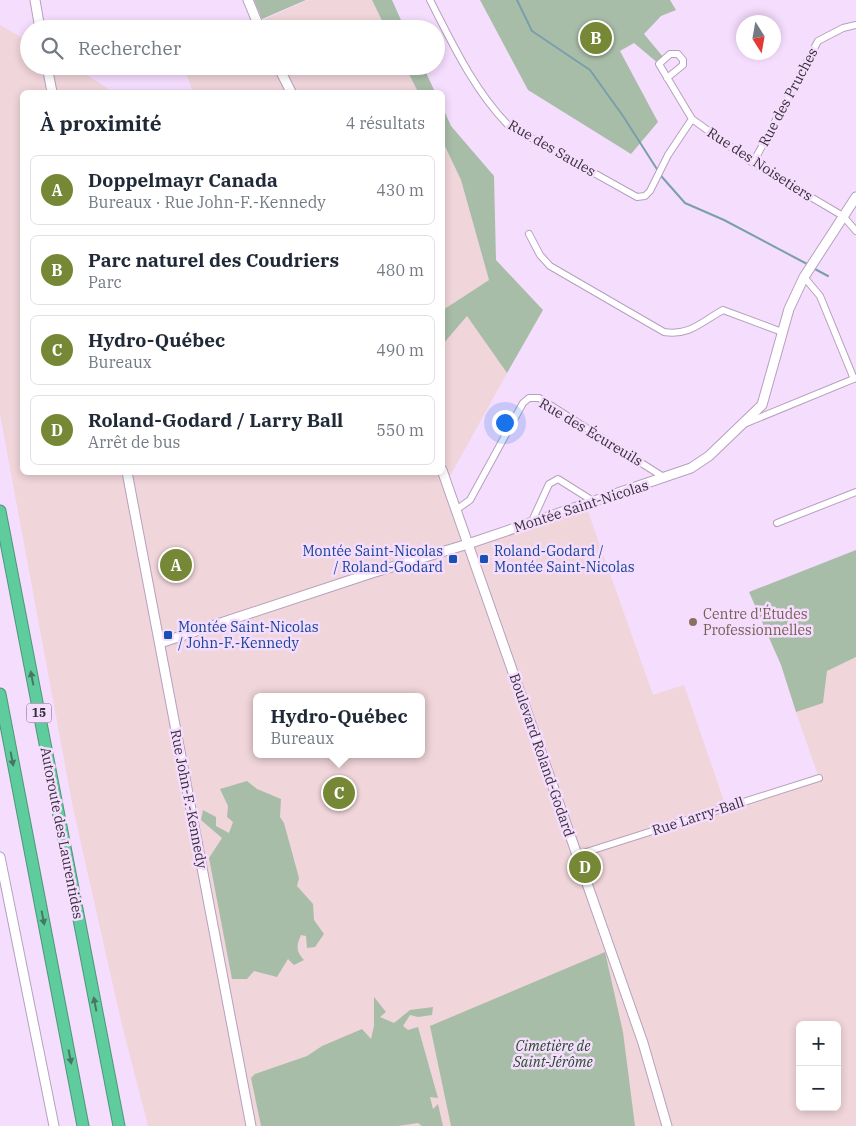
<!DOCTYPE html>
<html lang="fr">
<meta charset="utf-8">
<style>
:root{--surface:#fff;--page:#f2f2f3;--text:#1f2937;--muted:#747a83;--line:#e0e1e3;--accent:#768736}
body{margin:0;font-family:"IBM Plex Serif",serif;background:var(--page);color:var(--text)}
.controls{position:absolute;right:15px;bottom:15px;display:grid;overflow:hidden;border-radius:8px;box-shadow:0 2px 8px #0003}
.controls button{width:45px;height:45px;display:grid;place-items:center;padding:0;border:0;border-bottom:1px solid var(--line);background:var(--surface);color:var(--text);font:25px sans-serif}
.compass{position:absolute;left:736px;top:15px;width:45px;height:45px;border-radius:50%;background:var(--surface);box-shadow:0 2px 8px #0003;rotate:169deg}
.you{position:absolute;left:504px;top:422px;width:18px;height:18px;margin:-12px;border:4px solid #fff;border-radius:50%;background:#1a73e8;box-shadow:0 0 0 8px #1a73e833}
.badge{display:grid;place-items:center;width:32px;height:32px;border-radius:50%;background:var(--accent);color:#fff;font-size:16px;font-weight:700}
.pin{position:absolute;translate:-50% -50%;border:2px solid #fff;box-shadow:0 1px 5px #0006}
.popup{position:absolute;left:253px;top:693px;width:172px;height:65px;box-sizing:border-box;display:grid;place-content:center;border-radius:8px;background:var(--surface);filter:drop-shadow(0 1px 4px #0005);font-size:16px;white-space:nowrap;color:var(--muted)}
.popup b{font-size:19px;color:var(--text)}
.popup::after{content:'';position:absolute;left:50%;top:100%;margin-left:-10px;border:10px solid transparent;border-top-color:var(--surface)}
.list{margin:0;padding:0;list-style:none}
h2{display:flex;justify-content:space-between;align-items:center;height:65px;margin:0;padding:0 20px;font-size:21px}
h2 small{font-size:16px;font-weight:400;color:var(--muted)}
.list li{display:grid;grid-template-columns:32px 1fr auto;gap:15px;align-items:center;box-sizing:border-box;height:70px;margin:0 10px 10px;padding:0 10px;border:1px solid var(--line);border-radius:8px}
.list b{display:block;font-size:19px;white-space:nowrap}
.list p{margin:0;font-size:16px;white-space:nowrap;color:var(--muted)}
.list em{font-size:16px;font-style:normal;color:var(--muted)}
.icon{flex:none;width:28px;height:28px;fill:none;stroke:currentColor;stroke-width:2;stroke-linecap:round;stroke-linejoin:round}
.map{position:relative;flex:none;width:856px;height:1126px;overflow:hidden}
.search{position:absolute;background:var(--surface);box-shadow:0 2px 8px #0003;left:20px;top:20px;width:425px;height:55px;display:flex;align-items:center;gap:12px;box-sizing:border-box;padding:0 18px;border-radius:28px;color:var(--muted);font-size:19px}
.panel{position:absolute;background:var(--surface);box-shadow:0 2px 8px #0003;left:20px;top:90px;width:425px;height:385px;border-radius:8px}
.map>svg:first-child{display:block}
</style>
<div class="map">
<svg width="856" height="1126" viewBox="0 0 856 1126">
<rect width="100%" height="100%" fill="#f5ddfd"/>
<!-- industrial -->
<path fill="#f0d5da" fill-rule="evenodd" d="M308 0H372L386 29H267L263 20Z
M0 25 29 42V66H73L113 92H22V472H442L443 142 461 180 489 280 460 299 507 373 449 478 468 544 586 506 653 695 684 685 725 804 819 778 796 712 823 703 827 671 856 657V1126H148L122 1025 73 808 0 414ZM256 697H422V754H256ZM800 1025H837V1107H800Z
M212 66H405L418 92H193L186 73Z"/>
<!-- green -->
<path fill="#a8bda8" d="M254 0H306L262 19Z
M372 0H392L405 29H386Z
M480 0H670L676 10 661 16 644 34 664 58 659 64 634 43 620 51 658 122 631 154 528 90Z
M405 66H423L435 92H418Z
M443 108 451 126 494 176 496 260 543 310 507 373 467 316 443 344V310L489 280 461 180 443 142Z
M856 550V657L827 671 823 703 796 712 781 665 749 592Z
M247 781 257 789 281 799 280 817 284 823 299 878 297 886 313 904 314 920 324 934 315 947 307 948 306 936 301 935C296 946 296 951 304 960L294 965 288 959 277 977 254 971 247 979H232L209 858 222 838 201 820 203 810 216 817V826L229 833 233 822 227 817 228 806 220 789Z
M605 952 623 1032 635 1126H451L430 1026Z
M374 997 386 1012 380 1017 394 1023 410 1010 433 1007 432 1015 418 1017 410 1015 403 1026 408 1030 418 1027 438 1098 430 1097 433 1109 438 1104 443 1126H422L418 1123 398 1126H261L251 1078 255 1074 307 1056 322 1046 362 1029 371 1039 374 1026Z"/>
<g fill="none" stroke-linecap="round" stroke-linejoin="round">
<!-- stream -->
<path stroke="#799fad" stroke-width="2" d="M517 0 532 31 590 70 623 116 662 177 685 203 724 220 809 265
M813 268 828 276"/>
<!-- street casing -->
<g stroke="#b7a0be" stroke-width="8">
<path id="street" d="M430 0C452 43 474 90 508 125L637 197 645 196 650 191 668 155 692 119
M667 78 683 65V60L678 54H670L659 64 692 119 753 163 843 216 856 231
M753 163 818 41 843 28 856 25
M529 234 540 255 550 266 664 332C690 336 701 322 723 310L782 332
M804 277 820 296 854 379
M744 424 856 378
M456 510 470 500 523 403 529 398H539L665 478
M532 521 549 484 558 479 593 501
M777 523 856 492
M577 855 819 778"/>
</g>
<!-- secondary casing -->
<g stroke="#b7a0be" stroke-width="11">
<path id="secondary" d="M35 0 40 29
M248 0 260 29
M47 66 52 92
M278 66 291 92
M442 470 643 1043 667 1126
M127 472 251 1126
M160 643 372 573 468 544 691 468 709 456 762 405 789 309 804 277 856 197
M0 857 54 1126"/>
</g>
<!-- highway casing -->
<g stroke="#50957a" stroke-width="13">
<path id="highway" d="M0 511 119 1126
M0 694 83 1126"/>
</g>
<!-- street -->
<use href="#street" stroke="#fff" stroke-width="6"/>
<!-- secondary -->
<use href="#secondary" stroke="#fff" stroke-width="9"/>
<!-- highway -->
<use href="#highway" stroke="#5ecc9c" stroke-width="11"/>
</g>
<!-- one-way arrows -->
<defs><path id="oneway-solid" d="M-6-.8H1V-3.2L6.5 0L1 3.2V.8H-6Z" transform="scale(1.25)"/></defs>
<g fill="#497566">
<use href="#oneway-solid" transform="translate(32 678) rotate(-101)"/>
<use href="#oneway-solid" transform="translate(12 759) rotate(79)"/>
<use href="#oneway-solid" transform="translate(43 918) rotate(79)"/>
<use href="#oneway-solid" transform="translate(95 1004) rotate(-101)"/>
<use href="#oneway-solid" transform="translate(70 1057) rotate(79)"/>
</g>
<!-- markers -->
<g fill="#1a4fb4" stroke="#f5ddfd" stroke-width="2">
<rect x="448" y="554" width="10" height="10" rx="2.5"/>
<rect x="479" y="554" width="10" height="10" rx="2.5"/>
<rect x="163" y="630" width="10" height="10" rx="2.5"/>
</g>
<circle fill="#8d6e63" stroke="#f5ddfd" stroke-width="2" cx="693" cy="622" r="5"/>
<g text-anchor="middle" stroke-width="5" stroke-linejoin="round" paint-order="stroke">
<!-- shield labels -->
<rect fill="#f5ddfd" stroke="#706274" stroke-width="1" x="26.5" y="703.5" width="25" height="19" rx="4"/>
<g font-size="12" font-weight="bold" fill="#372e3a">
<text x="39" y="717">15</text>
</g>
<!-- street labels -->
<g font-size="14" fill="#372e3a" stroke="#f5ddfd">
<text transform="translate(788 97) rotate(-62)" y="5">Rue des Pruches</text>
<text transform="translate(552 148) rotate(30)" y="5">Rue des Saules</text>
<text transform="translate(760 164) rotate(33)" y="5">Rue des Noisetiers</text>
<text transform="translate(591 432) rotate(31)" y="5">Rue des Écureuils</text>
<text transform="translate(581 506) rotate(-18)" y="5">Montée Saint-Nicolas</text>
<text transform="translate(542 755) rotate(71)" y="5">Boulevard Roland-Godard</text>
<text transform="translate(189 799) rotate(79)" y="5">Rue John-F.-Kennedy</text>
<text transform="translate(698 816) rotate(-18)" y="5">Rue Larry-Ball</text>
<text transform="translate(62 833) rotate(79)" y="5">Autoroute des Laurentides</text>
</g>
<!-- transit labels -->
<g font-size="14" fill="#164399" stroke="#f5ddfd" text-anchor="start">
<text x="443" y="556" text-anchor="end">Montée Saint-Nicolas<tspan x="443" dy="16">/ Roland-Godard</tspan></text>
<text x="494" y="556">Roland-Godard /<tspan x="494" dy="16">Montée Saint-Nicolas</tspan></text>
<text x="178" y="632">Montée Saint-Nicolas<tspan x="178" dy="16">/ John-F.-Kennedy</tspan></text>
</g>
<!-- education labels -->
<g font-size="14" fill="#785e54" stroke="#f5ddfd" text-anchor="start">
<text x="703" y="619">Centre d'Études<tspan x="703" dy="16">Professionnelles</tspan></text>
</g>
<!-- park labels -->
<g font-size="14" font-style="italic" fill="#234a25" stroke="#f5ddfd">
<text x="553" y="1051">Cimetière de<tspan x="553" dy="16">Saint-Jérôme</tspan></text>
</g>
</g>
</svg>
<div class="controls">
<button>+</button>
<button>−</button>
</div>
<svg class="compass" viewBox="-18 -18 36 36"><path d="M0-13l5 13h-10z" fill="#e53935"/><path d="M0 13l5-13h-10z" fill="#747a83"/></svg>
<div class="you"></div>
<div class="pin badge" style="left:176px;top:565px">A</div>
<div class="pin badge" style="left:596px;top:38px">B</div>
<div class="pin badge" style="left:339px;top:793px">C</div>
<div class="popup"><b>Hydro-Québec</b>Bureaux</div>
<div class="pin badge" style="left:585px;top:867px">D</div>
<div class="search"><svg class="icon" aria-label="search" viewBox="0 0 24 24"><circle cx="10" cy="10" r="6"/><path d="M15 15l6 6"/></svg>Rechercher</div>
<section class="panel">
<h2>À proximité<small>4 résultats</small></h2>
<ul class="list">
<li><span class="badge">A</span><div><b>Doppelmayr Canada</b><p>Bureaux · Rue John-F.-Kennedy</p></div><em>430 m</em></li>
<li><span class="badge">B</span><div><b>Parc naturel des Coudriers</b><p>Parc</p></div><em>480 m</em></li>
<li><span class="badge">C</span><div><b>Hydro-Québec</b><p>Bureaux</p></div><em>490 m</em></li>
<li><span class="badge">D</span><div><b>Roland-Godard / Larry Ball</b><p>Arrêt de bus</p></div><em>550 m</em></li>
</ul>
</section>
</div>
